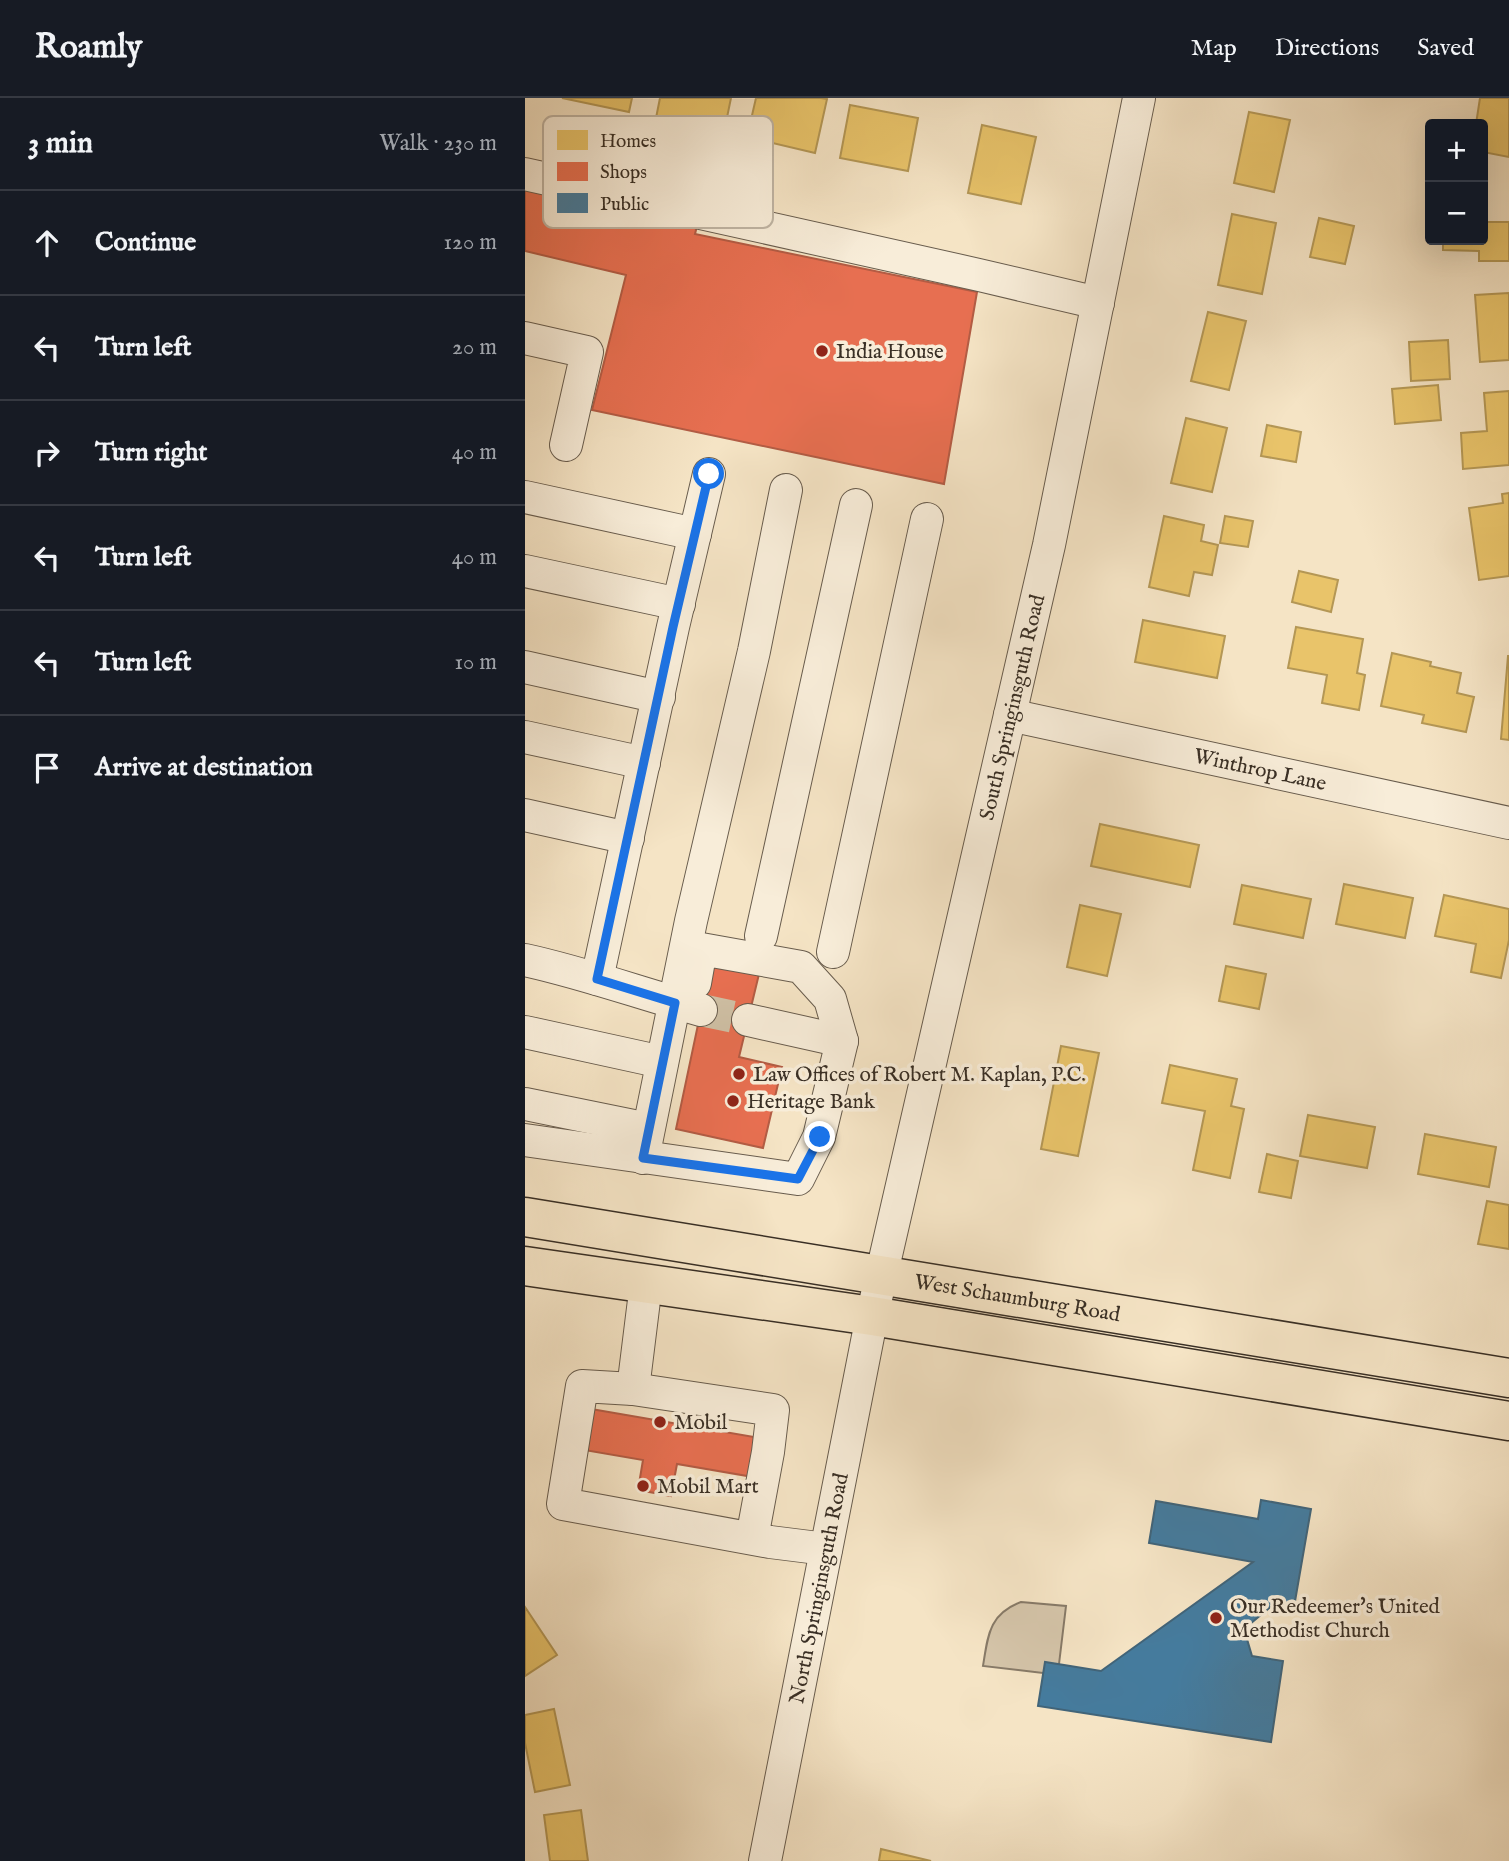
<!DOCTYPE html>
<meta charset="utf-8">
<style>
:root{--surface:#171b24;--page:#242831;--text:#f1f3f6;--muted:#9ea1a6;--line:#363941}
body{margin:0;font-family:"IM FELL English",serif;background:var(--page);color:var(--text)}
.controls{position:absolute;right:21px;top:21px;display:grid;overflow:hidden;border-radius:7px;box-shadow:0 7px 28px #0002}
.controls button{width:63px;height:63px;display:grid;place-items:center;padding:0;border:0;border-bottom:2px solid var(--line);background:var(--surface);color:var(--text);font:35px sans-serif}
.stop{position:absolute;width:21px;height:21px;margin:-16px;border:5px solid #1a73e8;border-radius:50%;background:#fff}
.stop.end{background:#1a73e8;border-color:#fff;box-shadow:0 2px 7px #0008}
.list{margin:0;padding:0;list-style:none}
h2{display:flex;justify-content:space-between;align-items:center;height:91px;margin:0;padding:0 28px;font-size:30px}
h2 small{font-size:23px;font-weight:400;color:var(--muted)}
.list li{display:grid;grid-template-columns:46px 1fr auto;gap:21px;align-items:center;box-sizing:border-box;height:105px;padding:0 28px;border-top:2px solid var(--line)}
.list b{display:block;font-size:26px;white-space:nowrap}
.list em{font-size:23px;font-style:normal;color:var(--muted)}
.icon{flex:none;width:38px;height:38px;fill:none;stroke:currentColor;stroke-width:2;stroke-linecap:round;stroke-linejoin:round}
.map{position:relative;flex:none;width:984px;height:1763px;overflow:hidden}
header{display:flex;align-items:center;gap:42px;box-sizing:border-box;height:98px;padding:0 35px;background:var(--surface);border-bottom:2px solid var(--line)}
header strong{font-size:33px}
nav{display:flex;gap:38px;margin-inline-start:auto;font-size:24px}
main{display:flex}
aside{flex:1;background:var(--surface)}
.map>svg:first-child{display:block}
</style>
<header>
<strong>Roamly</strong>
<nav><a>Map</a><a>Directions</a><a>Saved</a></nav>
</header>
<main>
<aside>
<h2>3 min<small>Walk · 230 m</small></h2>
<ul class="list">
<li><svg class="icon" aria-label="ahead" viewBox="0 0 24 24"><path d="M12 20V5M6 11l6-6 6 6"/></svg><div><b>Continue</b></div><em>120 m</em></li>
<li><svg class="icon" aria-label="left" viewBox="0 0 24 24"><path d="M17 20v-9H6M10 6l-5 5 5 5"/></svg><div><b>Turn left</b></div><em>20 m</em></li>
<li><svg class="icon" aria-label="right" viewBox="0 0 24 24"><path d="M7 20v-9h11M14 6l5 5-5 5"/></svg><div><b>Turn right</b></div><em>40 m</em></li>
<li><svg class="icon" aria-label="left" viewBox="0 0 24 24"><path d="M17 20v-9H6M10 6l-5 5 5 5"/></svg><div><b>Turn left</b></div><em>40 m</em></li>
<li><svg class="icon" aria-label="left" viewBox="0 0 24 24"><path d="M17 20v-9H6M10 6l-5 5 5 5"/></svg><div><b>Turn left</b></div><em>10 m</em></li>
<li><svg class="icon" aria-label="arrive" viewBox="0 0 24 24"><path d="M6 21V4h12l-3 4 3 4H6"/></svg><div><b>Arrive at destination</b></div></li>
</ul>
</aside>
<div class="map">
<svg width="984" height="1763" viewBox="0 0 984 1763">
<rect width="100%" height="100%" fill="#f5e4c5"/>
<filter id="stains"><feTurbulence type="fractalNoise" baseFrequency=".00286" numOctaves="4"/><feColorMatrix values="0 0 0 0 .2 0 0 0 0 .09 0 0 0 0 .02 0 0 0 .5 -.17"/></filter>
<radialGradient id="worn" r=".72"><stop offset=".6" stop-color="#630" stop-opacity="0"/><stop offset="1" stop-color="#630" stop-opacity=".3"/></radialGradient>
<!-- green -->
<path fill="#d5c5aa" stroke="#877a68" stroke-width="2" d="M496 1504 541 1508 534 1566 518 1575 458 1568C463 1537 464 1516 496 1504Z"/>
<!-- homes -->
<path fill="#e9c46a" stroke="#b49755" stroke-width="2" d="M37 0H107L104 14Z
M135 0H206L199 34 131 20Z
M231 0H296L302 1 290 55 222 39Z
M955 0H984V59L958 54V26H951Z
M325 7 393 20 383 73 315 60Z
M724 14 765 22 749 94 709 85Z
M457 27 511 39 496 106 443 95Z
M958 88H962L961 124H984V163H954V153L918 152V142H958Z
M707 116 751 125 737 196 693 187Z
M794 120 829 128 820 166 785 159Z
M984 195V262L955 264 950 197Z
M683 214 721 223 704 292 666 283Z
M923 242 925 281 886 283 884 244Z
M913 287 916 322 870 326 867 291Z
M984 293V367L938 371 936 335 962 333 959 295Z
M661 320 702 330 687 394 646 385Z
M742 327 776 334 771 364 736 358Z
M984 395V478L954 482 944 410 978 405 977 396Z
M639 418 679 427 676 443 693 447 687 477 669 474 664 498 624 489Z
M700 418 728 423 723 449 695 445Z
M774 473 813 482 806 514 767 504Z
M618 522 700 538 692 580 610 564Z
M771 529 838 541 832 575 840 577 834 612 797 605 802 577 763 570Z
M867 555 906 564 905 568 936 575 932 595 949 599 941 634 897 625 899 617 856 608Z
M983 558H984V642L976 641Z
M575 726 674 747 665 789 566 768Z
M819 786 888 800 880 840 811 826Z
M717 787 786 801 778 840 709 826Z
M919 797 984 811V842L976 880 946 874 951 846 910 838Z
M555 807 596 816 582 878 542 869Z
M701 868 741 876 734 911 694 903Z
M536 948 574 955 553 1058 516 1051Z
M645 967 712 981 706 1008 719 1011 705 1080 668 1072 680 1013 637 1005Z
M783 1017 850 1029 842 1070 775 1058Z
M900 1036 971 1049 964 1089 893 1076Z
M742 1056 773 1063 766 1100 734 1094Z
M962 1103 984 1107V1151L953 1146Z
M0 1509 32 1557 0 1578Z
M29 1611 45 1687 10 1694 0 1645V1617Z
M56 1712 63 1763H25L19 1717Z
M356 1751 406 1763H354Z"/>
<!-- shops -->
<path fill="#e76f51" stroke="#b35c44" stroke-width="2" d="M0 87 173 124 170 136 452 194 419 386 67 312 101 177 0 153Z
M186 865 234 876 214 959 257 969 238 1050 151 1031Z
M43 1307 241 1341 234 1380 152 1366 146 1398 113 1392 118 1362 36 1348Z"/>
<!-- public -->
<path fill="#457b9d" stroke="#416479" stroke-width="2" d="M736 1402 786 1411 769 1509 749 1506 719 1531 727 1558 758 1563 746 1644 513 1608 520 1564 576 1573 728 1464 624 1445 631 1403 733 1421Z"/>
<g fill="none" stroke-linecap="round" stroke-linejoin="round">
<!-- minor-tunnel -->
<path stroke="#cfc0a5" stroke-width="32" stroke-dasharray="32 16" stroke-linecap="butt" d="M176 912 223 922"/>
<!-- minor casing -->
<g stroke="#685c4d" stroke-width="34">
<g id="minor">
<path d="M0 76 454 177 573 205"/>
<path d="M0 240 62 254 41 347"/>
<path d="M0 399 170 436"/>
<path d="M0 473 154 506"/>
<path d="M0 569 134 599"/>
<path id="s1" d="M485 617 984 725"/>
<path d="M0 639 119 665"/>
<path d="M0 717 103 740"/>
<path d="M236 838 331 407"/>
<path d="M308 854 402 421"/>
<path d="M0 862C60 875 117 896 176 912"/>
<path d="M72 881 148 529 184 376"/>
<path d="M170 885 176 851 276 869 305 901 317 943"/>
<path d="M0 934 137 964"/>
<path d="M0 1006 123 1031"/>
<path d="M0 1042 273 1081 294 1039 317 943 223 922"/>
<path d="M118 1060 166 823 229 553 261 392"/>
<path d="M121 1186 108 1291 57 1288 38 1406 245 1444 301 1451"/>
<path d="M108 1291 248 1312 243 1354 227 1440"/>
<path id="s2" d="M240 1763 347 1218 524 447 614 0"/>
</g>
</g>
<!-- major casing -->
<g stroke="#392f25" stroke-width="41">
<g id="major">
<path id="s3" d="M0 1119 984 1280"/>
<path d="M0 1168 347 1218 984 1323"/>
</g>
</g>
<!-- minor -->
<use href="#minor" stroke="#f8edd9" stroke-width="32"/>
<!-- major -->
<use href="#major" stroke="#f5e4c5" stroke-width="38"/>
</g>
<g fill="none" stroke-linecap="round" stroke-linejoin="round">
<!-- route -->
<path stroke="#1a73e8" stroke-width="9" d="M184 376 148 529 72 881 150 905 118 1060 273 1081 295 1039"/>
</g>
<!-- markers -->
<g fill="#8f2418" stroke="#f8edd9" stroke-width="2.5">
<circle cx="297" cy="253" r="7"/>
<circle cx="214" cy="976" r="7"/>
<circle cx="208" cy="1003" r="7"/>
<circle cx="135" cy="1324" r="7"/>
<circle cx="118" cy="1388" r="7"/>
<circle cx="691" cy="1520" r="7"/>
</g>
<g text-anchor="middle" stroke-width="7" stroke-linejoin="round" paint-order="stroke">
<!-- poi labels -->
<g font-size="21" fill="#392f25" stroke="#f8edd9" text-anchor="start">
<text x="311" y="260">India House</text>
<text x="228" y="983">Law Offices of Robert M. Kaplan, P.C.</text>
<text x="222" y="1010">Heritage Bank</text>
<text x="149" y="1331">Mobil</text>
<text x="132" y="1395">Mobil Mart</text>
<text x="705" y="1515">Our Redeemer's United<tspan x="705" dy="24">Methodist Church</tspan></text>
</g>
<!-- street labels -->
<g font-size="21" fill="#392f25" stroke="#f8edd9">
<text dy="7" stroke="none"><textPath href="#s2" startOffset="1180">South Springinsguth Road</textPath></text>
<text dy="7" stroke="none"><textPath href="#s1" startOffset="256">Winthrop Lane</textPath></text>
<text dy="7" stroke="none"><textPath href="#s3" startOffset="499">West Schaumburg Road</textPath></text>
<text dy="7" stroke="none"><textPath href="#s2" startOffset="278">North Springinsguth Road</textPath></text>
</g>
</g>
<!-- legend -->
<rect x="18" y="18" width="230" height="112" rx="10" fill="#f8edd9" stroke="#bfb4a3" stroke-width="2"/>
<rect x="32" y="32" width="31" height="20" fill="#e9c46a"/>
<rect x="32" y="64" width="31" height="19" fill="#e76f51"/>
<rect x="32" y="95" width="31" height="20" fill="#457b9d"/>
<g font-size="19" fill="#392f25">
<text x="75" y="49">Homes</text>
<text x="75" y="80">Shops</text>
<text x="75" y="112">Public</text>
</g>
<rect width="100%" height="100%" filter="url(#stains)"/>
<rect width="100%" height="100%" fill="url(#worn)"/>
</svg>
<div class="controls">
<button>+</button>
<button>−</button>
</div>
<div class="stop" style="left:184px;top:376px"></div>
<div class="stop end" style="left:295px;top:1039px"></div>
</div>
</main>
